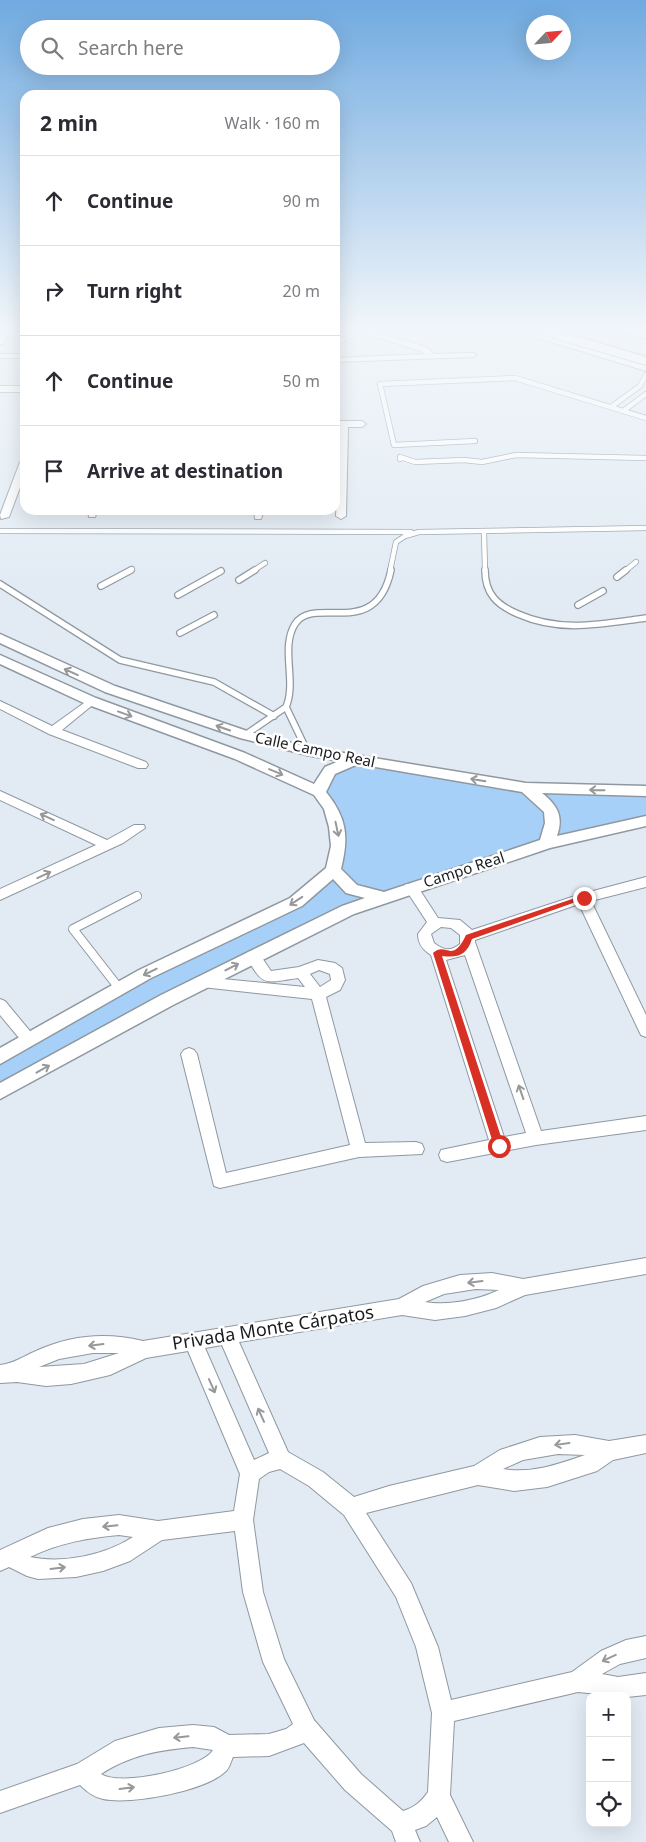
<!DOCTYPE html>
<meta charset="utf-8">
<style>
:root{--surface:#fff;--page:#f2f2f3;--text:#2b2b33;--muted:#7c7c81;--line:#e1e1e2}
body{margin:0;font-family:"Noto Sans",sans-serif;background:var(--page);color:var(--text)}
.controls{position:absolute;right:15px;bottom:15px;display:grid;overflow:hidden;border-radius:10px;box-shadow:0 5px 20px #0002}
.controls button{width:45px;height:45px;display:grid;place-items:center;padding:0;border:0;border-bottom:1px solid var(--line);background:var(--surface);color:var(--text);font:25px sans-serif}
.compass{position:absolute;left:526px;top:15px;width:45px;height:45px;border-radius:50%;background:var(--surface);box-shadow:0 5px 20px #0002;rotate:64deg}
.stop{position:absolute;width:15px;height:15px;margin:-11px;border:4px solid #d93025;border-radius:50%;background:#fff}
.stop.end{background:#d93025;border-color:#fff;box-shadow:0 1px 5px #0008}
.list{margin:0;padding:0;list-style:none}
h2{display:flex;justify-content:space-between;align-items:center;height:65px;margin:0;padding:0 20px;font-size:21px}
h2 small{font-size:16px;font-weight:400;color:var(--muted)}
.list li{display:grid;grid-template-columns:32px 1fr auto;gap:15px;align-items:center;box-sizing:border-box;height:90px;padding:0 20px;border-top:1px solid var(--line)}
.list b{display:block;font-size:19px;white-space:nowrap}
.list em{font-size:16px;font-style:normal;color:var(--muted)}
.icon{flex:none;width:28px;height:28px;fill:none;stroke:currentColor;stroke-width:2;stroke-linecap:round;stroke-linejoin:round}
.map{position:relative;flex:none;width:646px;height:1842px;overflow:hidden}
.search{position:absolute;background:var(--surface);box-shadow:0 5px 20px #0002;left:20px;top:20px;width:320px;height:55px;display:flex;align-items:center;gap:12px;box-sizing:border-box;padding:0 18px;border-radius:28px;color:var(--muted);font-size:19px}
.panel{position:absolute;background:var(--surface);box-shadow:0 5px 20px #0002;left:20px;top:90px;width:320px;height:425px;border-radius:15px}
.map>svg:first-child{display:block}
</style>
<div class="map">
<svg width="646" height="1842" viewBox="0 0 646 1842">
<rect width="100%" height="100%" fill="#e2ebf4"/>
<!-- green -->
<path fill="#a7d0f8" d="M356 761 526 788 646 791V821L547 843 348 910 0 1092V1057L296 902 333 870 339 846 319 792 323 777Z"/>
<g fill="none" stroke-linecap="round" stroke-linejoin="round">
<!-- service-far2 casing -->
<g stroke="#8f98a0" stroke-width="6">
<path id="service-far2" d="M611 407 640 386 646 375
M623 411 646 394
M475 441 394 445 380 384 515 378 646 418
M400 459V457L415 462 464 460 482 462 516 455 646 458
M0 531 411 532
M484 531 485 571
M129 571 132 569
M253 571 265 563
M390 571 396 542 405 536 419 532 646 528
M625 571 636 562"/>
</g>
<!-- service-far1 casing -->
<g stroke="#8f98a0" stroke-width="8">
<path id="service-far1" d="M485 570C485 594 497 605 518 614 561 633 601 624 646 618
M617 577 626 570
M239 580 255 570
M0 584 120 660 214 682 274 716
M101 586 131 570
M178 595 221 571
M578 605 603 591
M180 633 214 615
M245 735 286 707
M307 751 286 707C297 681 280 648 295 624 314 594 376 642 391 570"/>
</g>
<!-- service casing -->
<g stroke="#8f98a0" stroke-width="10">
<path id="service" d="M119 988 73 929 137 896"/>
</g>
<!-- minor casing -->
<g stroke="#8f98a0" stroke-width="2">
<path id="minor" d="M7 330H17L7 335 3 344H0V334Z
M357 330H368L427 347 434 354 473 353 477 355 473 357 335 362V358L425 354 421 351 363 333 335 346V341Z
M512 330H523L646 366V371Z
M0 354H25V358H0Z
M0 386H25V392H0Z
M335 421H362L366 424 362 427H348L346 516 341 519 336 516 340 427H335Z
M25 459V474L9 517 1 519 0 515 20 462Z
M88 510H98L95 517H89Z
M254 510H264L261 519H255Z
M91 698 95 699V703L62 730 146 762 148 765 146 768H138L49 734 0 709V701L52 726Z
M0 791 107 840 134 825H144L145 828 123 843 0 900V889L96 845 0 800Z
M646 877V887L591 901 646 1015V1037L641 1035 639 1031 579 904 475 940V942L541 1131 646 1116V1130L536 1145 447 1162 441 1160 439 1155 441 1150 489 1140 431 955C423 950 418 944 418 934L427 922 404 887 406 884H416L438 918 460 920 472 930 578 895ZM441 927 451 928 460 935V944C450 952 443 950 434 943L431 934ZM465 955 526 1133 504 1137 446 960Z
M253 951 258 952 271 971 299 967 318 960 335 963 342 968 345 980 340 990 326 997 365 1143 416 1142 422 1144 424 1149 422 1154 359 1157 220 1188 214 1186 181 1054 184 1050 189 1048 194 1050 197 1054 226 1173 350 1145 312 999 202 987 197 986 195 982 197 978 202 977 305 987 298 978C264 983 263 987 246 956L248 952ZM319 970 330 974 331 980 320 987 310 974Z
M0 999 5 1001 34 1036 36 1040 34 1044H24L0 1015Z
M646 1258V1274L525 1295 496 1308 465 1316 435 1320 402 1315 239 1342 288 1452 323 1472 354 1497 389 1486 474 1466 500 1450 540 1437 575 1435 609 1441 646 1435V1453L613 1460 597 1471 547 1487 514 1491 478 1485 366 1513 411 1583 438 1647 451 1700 572 1672 601 1651 626 1640 646 1636V1658L620 1664 602 1674 618 1677 646 1673V1695L627 1697 578 1692 454 1721 450 1795 473 1842H449L437 1817 426 1826 415 1830 420 1842H396L392 1831 345 1790 304 1743 269 1756 233 1757C231 1761 230 1767 226 1771 206 1791 131 1805 103 1799 94 1797 87 1792 80 1785L0 1813V1791L77 1764 115 1741 159 1728 193 1725 214 1727 229 1735 269 1734 286 1729 293 1724 263 1662 243 1592 235 1531 162 1540 130 1561 103 1571 76 1577 38 1579 27 1576 9 1567 0 1571V1550L48 1528 83 1519 119 1515 158 1521 234 1511 240 1474 188 1351 146 1358 110 1375 71 1384 46 1386 17 1382 0 1383V1365C13 1364 24 1356 36 1351 71 1335 106 1332 143 1341L399 1299 423 1286 460 1275 492 1273 523 1279ZM476 1289 499 1290C478 1300 448 1306 425 1302L444 1294ZM222 1345 269 1453 254 1460 205 1348ZM93 1353H119L84 1364 39 1367 59 1359ZM558 1454 585 1455C559 1464 531 1474 503 1469L523 1460ZM280 1469 309 1486 344 1515 396 1597 416 1647 432 1713 428 1792C421 1802 415 1807 403 1811L361 1774 314 1720 284 1659 263 1592 253 1520 259 1479 269 1472ZM119 1535 133 1537C105 1555 63 1564 30 1557 59 1543 87 1538 119 1535ZM193 1747 213 1750C202 1769 120 1787 101 1774 130 1755 159 1750 193 1747Z"/>
</g>
<!-- tertiary casing -->
<g stroke="#8f98a0" stroke-width="3">
<path id="tertiary" d="M0 634 115 686 250 732 307 747 526 783 646 786V796L542 793C557 805 564 816 557 836L646 816V826L550 848 354 914 173 1005 0 1099V1083L161 995 342 906 365 898 346 893 333 879 302 906 151 978 0 1064V1048L139 970 290 898 326 868 331 846 329 827 324 809 314 795 235 759 86 704 0 664V655L96 698 245 753 314 784 325 767 339 761 307 755 240 738 105 692 0 643ZM358 764 522 792 544 812 545 823 540 840 384 892 357 885 341 869C349 837 347 818 326 792L335 774Z"/>
</g>
<!-- trunk casing -->
<g stroke="#8f98a0" stroke-width="3">
<path id="trunk" d="M536 330H555L646 357V365L537 333Z
M624 330H646V338L625 333Z"/>
</g>
<!-- service-far2 -->
<use href="#service-far2" stroke="#fff" stroke-width="4.5"/>
<!-- service-far1 -->
<use href="#service-far1" stroke="#fff" stroke-width="5.5"/>
<!-- service -->
<use href="#service" stroke="#fff" stroke-width="8"/>
<!-- minor -->
<use href="#minor" fill="#fff" fill-rule="evenodd"/>
<!-- tertiary -->
<use href="#tertiary" fill="#fff" fill-rule="evenodd"/>
<!-- trunk -->
<use href="#trunk" fill="#fff" fill-rule="evenodd"/>
</g>
<!-- one-way arrows -->
<defs><path id="oneway-shaft" d="M-6 0H5M1.5-3L5.5 0L1.5 3" fill="none" stroke-width="1.6" stroke-linecap="round" stroke-linejoin="round" transform="scale(1.25)"/></defs>
<g stroke="#97989a">
<use href="#oneway-shaft" transform="translate(71 672) rotate(-156)"/>
<use href="#oneway-shaft" transform="translate(125 714) rotate(20)"/>
<use href="#oneway-shaft" transform="translate(223 728) rotate(-161)"/>
<use href="#oneway-shaft" transform="translate(276 772) rotate(23)"/>
<use href="#oneway-shaft" transform="translate(478 780) rotate(-171)"/>
<use href="#oneway-shaft" transform="translate(597 790) rotate(-179)"/>
<use href="#oneway-shaft" transform="translate(47 817) rotate(-155)"/>
<use href="#oneway-shaft" transform="translate(337 829) rotate(78)"/>
<use href="#oneway-shaft" transform="translate(44 875) rotate(-25)"/>
<use href="#oneway-shaft" transform="translate(296 901) rotate(147)"/>
<use href="#oneway-shaft" transform="translate(232 967) rotate(-27)"/>
<use href="#oneway-shaft" transform="translate(150 972) rotate(154)"/>
<use href="#oneway-shaft" transform="translate(43 1069) rotate(-29)"/>
<use href="#oneway-shaft" transform="translate(521 1092) rotate(-109)"/>
<use href="#oneway-shaft" transform="translate(475 1282) rotate(173)"/>
<use href="#oneway-shaft" transform="translate(96 1345) rotate(173)"/>
<use href="#oneway-shaft" transform="translate(212 1386) rotate(66)"/>
<use href="#oneway-shaft" transform="translate(261 1415) rotate(-114)"/>
<use href="#oneway-shaft" transform="translate(562 1444) rotate(172)"/>
<use href="#oneway-shaft" transform="translate(110 1526) rotate(174)"/>
<use href="#oneway-shaft" transform="translate(58 1568) rotate(-7)"/>
<use href="#oneway-shaft" transform="translate(609 1658) rotate(155)"/>
<use href="#oneway-shaft" transform="translate(181 1737) rotate(174)"/>
<use href="#oneway-shaft" transform="translate(127 1788) rotate(-7)"/>
</g>
<!-- sky -->
<linearGradient id="sky" x2="0" y2="1"><stop stop-color="#70aae0"/><stop offset="0.56" stop-color="#f2f6fa"/><stop offset="1" stop-color="#f2f6fa" stop-opacity="0"/></linearGradient>
<rect width="646" height="588" fill="url(#sky)"/>
<!-- route -->
<path fill="#d93025" d="M581 896 587 898 472 939C467 955 458 958 442 956L504 1146 499 1150 494 1146 433 953C446 941 452 965 466 935Z"/>
<g text-anchor="middle" stroke-width="5" stroke-linejoin="round" paint-order="stroke">
<!-- street labels -->
<g font-size="15" fill="#181b1e" stroke="#fff">
<text transform="translate(315 750) rotate(12)" y="5">Calle Campo Real</text>
<text transform="translate(464 870) rotate(-18)" y="5">Campo Real</text>
</g>
<!-- near-street labels -->
<g font-size="18" fill="#181b1e" stroke="#fff">
<text transform="translate(273 1328) rotate(-9)" y="6">Privada Monte Cárpatos</text>
</g>
</g>
</svg>
<div class="controls">
<button>+</button>
<button>−</button>
<button><svg class="icon" aria-label="locate" viewBox="0 0 24 24"><circle cx="12" cy="12" r="6"/><path d="M12 2v4M12 18v4M2 12h4M18 12h4"/></svg></button>
</div>
<svg class="compass" viewBox="-18 -18 36 36"><path d="M0-13l5 13h-10z" fill="#e53935"/><path d="M0 13l5-13h-10z" fill="#7c7c81"/></svg>
<div class="stop" style="left:499px;top:1146px"></div>
<div class="stop end" style="left:584px;top:898px"></div>
<div class="search"><svg class="icon" aria-label="search" viewBox="0 0 24 24"><circle cx="10" cy="10" r="6"/><path d="M15 15l6 6"/></svg>Search here</div>
<section class="panel">
<h2>2 min<small>Walk · 160 m</small></h2>
<ul class="list">
<li><svg class="icon" aria-label="ahead" viewBox="0 0 24 24"><path d="M12 20V5M6 11l6-6 6 6"/></svg><div><b>Continue</b></div><em>90 m</em></li>
<li><svg class="icon" aria-label="right" viewBox="0 0 24 24"><path d="M7 20v-9h11M14 6l5 5-5 5"/></svg><div><b>Turn right</b></div><em>20 m</em></li>
<li><svg class="icon" aria-label="ahead" viewBox="0 0 24 24"><path d="M12 20V5M6 11l6-6 6 6"/></svg><div><b>Continue</b></div><em>50 m</em></li>
<li><svg class="icon" aria-label="arrive" viewBox="0 0 24 24"><path d="M6 21V4h12l-3 4 3 4H6"/></svg><div><b>Arrive at destination</b></div></li>
</ul>
</section>
</div>
